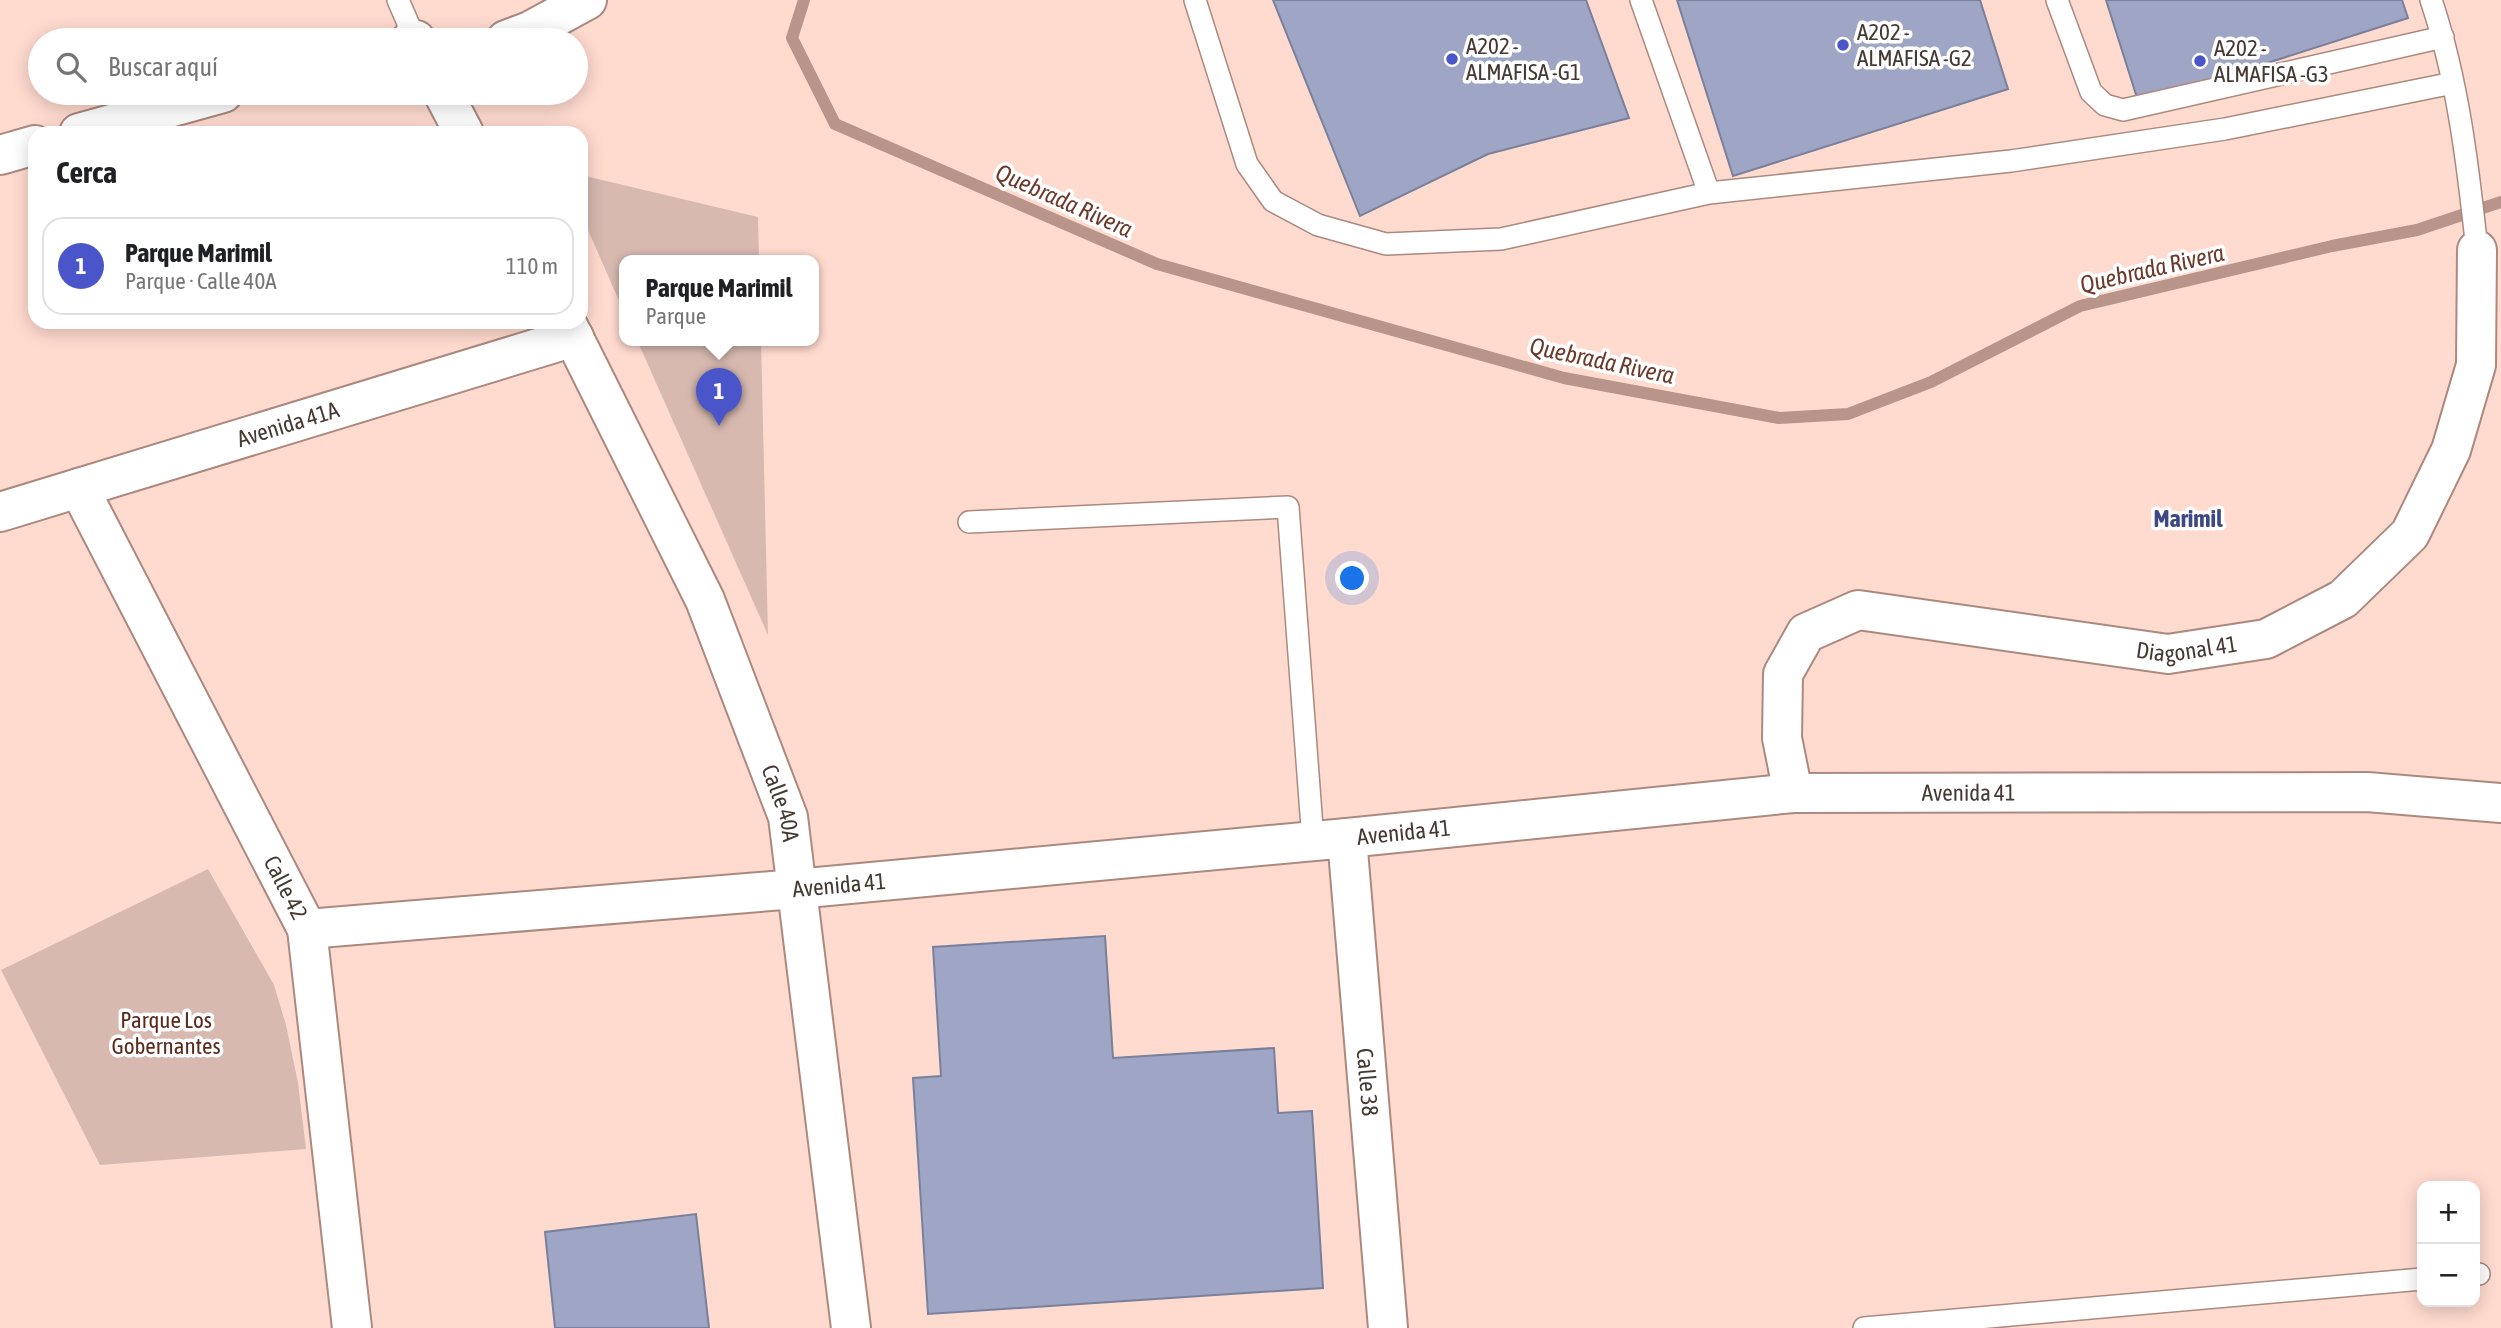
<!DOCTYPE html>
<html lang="es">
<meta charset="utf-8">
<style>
:root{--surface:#fff;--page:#f2f2f2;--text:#202124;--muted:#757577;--line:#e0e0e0;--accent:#4a55ca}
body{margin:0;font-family:"Asap Condensed",sans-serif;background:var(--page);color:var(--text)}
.controls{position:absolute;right:21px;bottom:21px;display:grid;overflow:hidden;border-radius:14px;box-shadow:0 4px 18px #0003}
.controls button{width:63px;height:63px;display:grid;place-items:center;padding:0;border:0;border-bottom:2px solid var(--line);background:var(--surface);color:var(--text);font:35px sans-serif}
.you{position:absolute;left:1353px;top:579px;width:24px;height:24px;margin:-18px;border:5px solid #fff;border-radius:50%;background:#1a73e8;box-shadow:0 0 0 10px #1a73e833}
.badge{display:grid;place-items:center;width:46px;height:46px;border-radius:50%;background:var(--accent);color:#fff;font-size:23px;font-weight:700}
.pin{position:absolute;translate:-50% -58px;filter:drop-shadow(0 2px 4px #0008)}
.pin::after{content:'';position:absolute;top:37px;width:24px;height:21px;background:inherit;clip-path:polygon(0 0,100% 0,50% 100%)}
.popup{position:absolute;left:619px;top:255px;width:200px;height:91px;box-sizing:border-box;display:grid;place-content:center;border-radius:14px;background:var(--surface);filter:drop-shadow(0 2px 5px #0005);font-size:23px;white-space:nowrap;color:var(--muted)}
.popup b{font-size:26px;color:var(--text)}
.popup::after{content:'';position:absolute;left:50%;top:100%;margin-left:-14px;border:14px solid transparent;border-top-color:var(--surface)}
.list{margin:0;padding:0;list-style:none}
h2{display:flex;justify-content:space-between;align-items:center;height:91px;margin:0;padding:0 28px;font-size:30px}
h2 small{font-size:23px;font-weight:400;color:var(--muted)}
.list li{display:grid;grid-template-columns:46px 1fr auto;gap:21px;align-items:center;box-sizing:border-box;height:98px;margin:0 14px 14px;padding:0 14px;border:2px solid var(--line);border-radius:21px}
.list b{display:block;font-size:26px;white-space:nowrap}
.list p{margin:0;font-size:23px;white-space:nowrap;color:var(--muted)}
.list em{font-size:23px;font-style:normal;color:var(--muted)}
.icon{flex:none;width:38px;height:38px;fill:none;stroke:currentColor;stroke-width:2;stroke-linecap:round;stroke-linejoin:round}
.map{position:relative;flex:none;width:2501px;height:1328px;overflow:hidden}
.search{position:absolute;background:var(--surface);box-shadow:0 4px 18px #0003;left:28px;top:28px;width:560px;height:77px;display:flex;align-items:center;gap:18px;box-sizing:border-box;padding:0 24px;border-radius:38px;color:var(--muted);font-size:26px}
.panel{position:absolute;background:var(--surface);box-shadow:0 4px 18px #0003;left:28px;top:126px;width:560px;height:203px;border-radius:21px}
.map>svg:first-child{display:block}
</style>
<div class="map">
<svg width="2501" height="1328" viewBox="0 0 2501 1328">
<rect width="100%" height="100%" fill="#ffdacf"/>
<!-- green -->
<path fill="#d7b9b0" d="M581 175 758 217 759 260H624V312L581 214Z
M637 340H761L768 635Z
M208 869 274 985 286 1025 298 1083 306 1149 100 1165 1 970Z"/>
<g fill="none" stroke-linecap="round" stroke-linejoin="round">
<!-- stream -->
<path stroke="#b8948a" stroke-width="12" d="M804 0 792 38 835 124 1157 264 1564 378 1779 418 1848 414 1931 382 2080 306 2332 246 2417 230 2501 202"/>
</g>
<!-- building -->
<path fill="#9fa6c5" stroke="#79809c" stroke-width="2" d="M1273 0H1586L1629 118 1488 154 1360 216Z
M1677 0H1980L2008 89 1733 176Z
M2106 0H2402L2408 18 2139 104Z
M1105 936 1113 1058 1274 1048 1278 1113 1312 1111 1323 1288 928 1314 913 1078 941 1076 933 947Z
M696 1214 709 1328H555L545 1232Z"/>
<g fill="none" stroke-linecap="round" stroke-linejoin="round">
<!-- service casing -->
<g stroke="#ab897f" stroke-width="24">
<path id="service" d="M398 0 415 39
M1195 0 1247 164 1273 201 1318 225 1386 244 1501 239 1709 193 2011 161 2225 129 2453 83
M1641 0 1709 193
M2057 0 2091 92 2105 105 2123 110 2443 37
M2431 0C2458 80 2468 166 2477 250
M969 522 1288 507 1313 841
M2475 1274H2479
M1864 1328 2422 1279"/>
</g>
<!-- minor casing -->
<g stroke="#ab897f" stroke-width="42">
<g id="minor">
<path d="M411 40H416"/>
<path d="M506 40 530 31 587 0"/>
<path d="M443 93 464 133"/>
<path d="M79 133 223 93"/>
<path d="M0 155 35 145"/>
<path id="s1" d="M566 322 705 600 788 817 851 1328"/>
<path id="s2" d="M79 488 307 929 352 1328"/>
<path id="s3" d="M0 512 574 337"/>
<path id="s4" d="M1793 793 1782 738 1783 674 1806 633 1858 610 2168 654 2266 639 2343 599 2410 534 2451 450 2476 365 2477 250"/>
<path id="s5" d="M1347 838 1388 1328"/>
<path id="s6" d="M307 929 796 889 1347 838 1793 793 2367 792 2501 803"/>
</g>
</g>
<!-- service -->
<use href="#service" stroke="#fff" stroke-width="21"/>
<!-- minor -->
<use href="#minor" stroke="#fff" stroke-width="38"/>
</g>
<!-- markers -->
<g fill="#4a55ca" stroke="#fff" stroke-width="2.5">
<circle cx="1843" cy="45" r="7"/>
<circle cx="1452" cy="59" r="7"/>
<circle cx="2200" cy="61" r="7"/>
</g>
<g text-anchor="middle" stroke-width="7" stroke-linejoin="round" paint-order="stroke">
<!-- poi labels -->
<g font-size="23" fill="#463833" stroke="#fff" text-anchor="start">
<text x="1857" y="40">A202 -<tspan x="1857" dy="26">ALMAFISA -G2</tspan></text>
<text x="1466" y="54">A202 -<tspan x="1466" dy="26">ALMAFISA -G1</tspan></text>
<text x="2214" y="56">A202 -<tspan x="2214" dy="26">ALMAFISA -G3</tspan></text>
</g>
<!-- street labels -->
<g font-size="23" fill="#463833" stroke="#fff">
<text dy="8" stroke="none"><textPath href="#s3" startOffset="301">Avenida 41A</textPath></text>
<text dy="8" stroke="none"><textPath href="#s4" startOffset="556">Diagonal 41</textPath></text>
<text dy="8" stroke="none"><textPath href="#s6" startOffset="1668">Avenida 41</textPath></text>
<text dy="8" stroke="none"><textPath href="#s1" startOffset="528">Calle 40A</textPath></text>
<text dy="8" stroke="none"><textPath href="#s6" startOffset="1101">Avenida 41</textPath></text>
<text dy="8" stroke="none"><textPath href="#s6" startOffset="534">Avenida 41</textPath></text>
<text dy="8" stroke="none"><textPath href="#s2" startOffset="450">Calle 42</textPath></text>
<text dy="8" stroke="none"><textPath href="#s5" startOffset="245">Calle 38</textPath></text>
</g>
<!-- park labels -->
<g font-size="23" fill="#5a2a1b" stroke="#fff">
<text x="166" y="1028">Parque Los<tspan x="166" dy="26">Gobernantes</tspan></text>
</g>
<!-- water labels -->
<g font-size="24" font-style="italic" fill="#6c3a2b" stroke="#fff">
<text transform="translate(1064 201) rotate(24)" y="8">Quebrada Rivera</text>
<text transform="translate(2152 269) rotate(-13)" y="8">Quebrada Rivera</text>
<text transform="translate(1602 361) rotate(12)" y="8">Quebrada Rivera</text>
</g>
<!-- neighbourhood labels -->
<g font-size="24" font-weight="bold" fill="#3d4884" stroke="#fff">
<text x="2188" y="527">Marimil</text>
</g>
</g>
</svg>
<div class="controls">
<button>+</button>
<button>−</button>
</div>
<div class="you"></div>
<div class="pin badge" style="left:719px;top:426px">1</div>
<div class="popup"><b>Parque Marimil</b>Parque</div>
<div class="search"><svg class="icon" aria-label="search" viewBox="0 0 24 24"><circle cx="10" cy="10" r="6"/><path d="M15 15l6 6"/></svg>Buscar aquí</div>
<section class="panel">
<h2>Cerca<small></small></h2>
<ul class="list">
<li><span class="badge">1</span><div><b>Parque Marimil</b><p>Parque · Calle 40A</p></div><em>110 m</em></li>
</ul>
</section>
</div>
